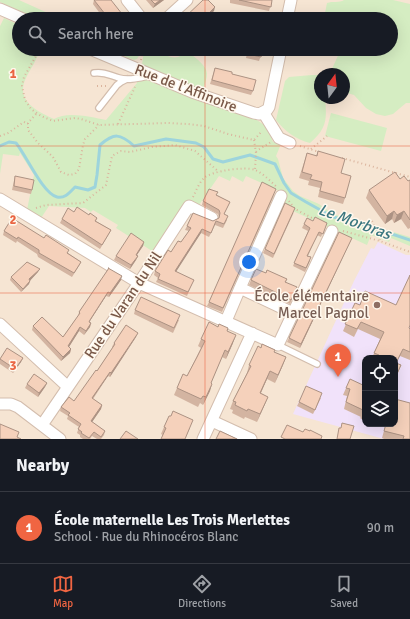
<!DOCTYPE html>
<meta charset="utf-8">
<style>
:root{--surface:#171b24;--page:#242831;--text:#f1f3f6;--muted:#9ea1a6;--line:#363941;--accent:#f06542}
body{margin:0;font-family:Signika,sans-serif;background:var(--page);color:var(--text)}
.controls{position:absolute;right:12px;bottom:12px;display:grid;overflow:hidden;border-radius:8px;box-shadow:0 4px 16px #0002}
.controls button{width:36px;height:36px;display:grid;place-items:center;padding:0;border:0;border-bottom:1px solid var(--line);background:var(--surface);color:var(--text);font:20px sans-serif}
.compass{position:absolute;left:314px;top:68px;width:36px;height:36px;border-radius:50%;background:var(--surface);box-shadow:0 4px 16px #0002;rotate:15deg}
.you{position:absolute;left:249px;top:262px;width:14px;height:14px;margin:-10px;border:3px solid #fff;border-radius:50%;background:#1a73e8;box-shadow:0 0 0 6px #1a73e833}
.badge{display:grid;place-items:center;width:26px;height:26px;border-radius:50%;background:var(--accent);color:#fff;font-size:13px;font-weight:700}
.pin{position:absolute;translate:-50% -33px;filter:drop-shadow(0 1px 2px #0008)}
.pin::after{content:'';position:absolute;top:21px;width:14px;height:12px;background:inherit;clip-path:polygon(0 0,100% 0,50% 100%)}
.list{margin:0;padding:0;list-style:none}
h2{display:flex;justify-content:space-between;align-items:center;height:52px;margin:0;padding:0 16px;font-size:17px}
h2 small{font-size:13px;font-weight:400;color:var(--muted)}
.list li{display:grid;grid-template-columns:26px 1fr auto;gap:12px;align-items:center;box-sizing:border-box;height:72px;padding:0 16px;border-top:1px solid var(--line)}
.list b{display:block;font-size:15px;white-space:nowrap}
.list p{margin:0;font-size:13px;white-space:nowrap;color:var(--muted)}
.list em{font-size:13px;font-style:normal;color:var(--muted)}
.icon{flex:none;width:22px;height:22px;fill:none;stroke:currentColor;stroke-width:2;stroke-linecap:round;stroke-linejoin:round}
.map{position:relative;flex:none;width:410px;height:439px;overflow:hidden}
.search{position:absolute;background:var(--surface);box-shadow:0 4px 16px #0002;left:12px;right:12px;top:12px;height:44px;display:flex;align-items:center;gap:10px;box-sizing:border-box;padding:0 14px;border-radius:22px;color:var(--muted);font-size:15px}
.sheet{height:124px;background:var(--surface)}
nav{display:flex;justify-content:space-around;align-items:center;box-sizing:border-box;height:56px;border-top:1px solid var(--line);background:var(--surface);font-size:11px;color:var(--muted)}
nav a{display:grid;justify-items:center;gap:2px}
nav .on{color:var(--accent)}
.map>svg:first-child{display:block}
</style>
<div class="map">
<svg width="410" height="439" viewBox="0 0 410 439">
<rect width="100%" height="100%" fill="#fef4e5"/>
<!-- residential -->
<path fill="#f6e5d3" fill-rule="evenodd" d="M0 0H410V439H0ZM19 19H391V49H19ZM320 74H344V98H320ZM365 358H395V424H365Z"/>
<!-- education -->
<path fill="#f1e2fa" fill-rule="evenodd" d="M378 242 406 255H410V439H384L293 414 354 281 371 248 374 249ZM365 358H395V424H365Z"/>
<!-- green -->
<path fill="#d5edc2" d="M0 0H19L61 19H38L0 2Z
M344 0H393L410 4V103H406L393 114 385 116 376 114 366 108 354 95 344 92V74H325L331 71 341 49H391V19H325L324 18 327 3C333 1 339 3 344 0Z
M4 18 19 25V49H40C37 60 31 68 26 78 15 100 36 111 54 119 67 111 91 117 106 120L137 83 135 76 254 118 267 127 273 142 281 144 276 156 278 159 283 178 293 191 300 196 319 204 333 214 410 237V246L391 238 389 242 371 235 367 245 282 206 286 199 277 190 246 176 243 182 232 176 230 181 219 176 199 205 164 235 152 251 116 228 118 225 93 210 91 212 85 208 49 206 41 218 27 210 34 175 20 153 19 156 3 154 0 174V26Z
M106 49H158C163 54 171 59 178 57 181 56 184 53 188 52 194 57 207 65 207 74 207 78 205 83 204 87L203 89 182 82 142 65 144 50 143 49 137 59 134 60Z
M290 49H309C302 54 297 57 289 51Z
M312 75H320V98H325C327 120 327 128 310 143 296 140 284 130 276 120L285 81 289 77Z
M331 113 387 128 381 151 325 136Z"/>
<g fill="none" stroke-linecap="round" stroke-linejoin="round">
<!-- stream -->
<path stroke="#9dd4dc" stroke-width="3" d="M0 146 9 142 16 143C26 155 43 194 57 197 65 199 70 192 75 187L88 190 95 187 97 175 100 145C114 133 120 133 134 146L166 139 196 143 204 147 213 159 223 162 250 155 275 164 284 183 291 193 306 202 333 217 365 225 410 240"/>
<!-- lane casing -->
<g stroke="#d3bdad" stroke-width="8">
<path id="lane" d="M94 73C106 72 109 75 119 78 129 81 139 78 148 76
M99 108 117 85 121 82 127 79
M278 345 317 364"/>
</g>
<!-- street casing -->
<g stroke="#d3bdad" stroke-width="13">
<path id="street" d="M127 0 142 19
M0 9 23 19
M166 19 187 0
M287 19 291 0
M90 49 192 92 254 113 259 114 267 110 269 107 281 49
M263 112 279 138 290 143
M0 199 139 283 278 345 293 313 240 288 226 321
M240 288 281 196
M293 313 332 231
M0 324 68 387
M0 404H11L18 407 60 439
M212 421 251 439
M42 425 139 283 189 206 212 218
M203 439 252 333"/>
</g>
<!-- path -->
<path stroke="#dbb49d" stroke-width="2" stroke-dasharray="1 3" stroke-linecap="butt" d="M38 49 36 56 24 77 22 86 25 100 31 109 41 116 53 121 75 118 81 119 99 125 168 123 188 124 204 126 228 134 254 140 262 131
M141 60 143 49
M97 86H106
M36 114 28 123V130L38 143 53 157 61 172 69 175 75 174 79 169 83 145 85 139 99 125
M118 124 135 87
M0 136 8 133 24 122 28 124
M254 140 256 153 255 169
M300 146 319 152
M311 149 327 136
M256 152 258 150 271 142
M342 158 410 177
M193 197C196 191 199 183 204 178 211 171 246 166 255 170 263 173 271 182 277 187
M289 201 295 209 316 220
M36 208 46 205 83 203 106 185 112 156 121 151 130 152 152 147 175 145 195 151 219 172
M372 221 380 240
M343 231 380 241 410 252"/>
<!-- lane -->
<use href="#lane" stroke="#fff" stroke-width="5.5"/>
<!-- street -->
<use href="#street" stroke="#fff" stroke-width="11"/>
</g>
<!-- wall -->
<path fill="#d3b4a1" d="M94 0 126 19H104L93 4Z
M146 0H164L153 8Z
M230 0H272L269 11 230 3Z
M166 49H177L172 55Z
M248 49H263L259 61 246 58Z
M215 68 232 74 253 91 251 95 210 84Z
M318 151 341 173 345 198 343 204 318 197 320 188 308 185 309 181 299 178 307 153 316 156Z
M15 176 32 190 31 194 12 190Z
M400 179 408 181 410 180V228L408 229 401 219 394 223 392 219 385 224 366 198 369 190Z
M275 193 222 312 207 306 209 302Z
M217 195 230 202 224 214 227 220 223 228 215 225 209 237 201 233 176 271 192 284 187 296 156 282 158 278 154 275 155 271 171 252 181 242 189 231 185 230 187 226 213 221 219 218 218 214 202 205 203 201Z
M74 212 89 215 97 218 96 221 111 230 109 234 100 249 60 223 62 219Z
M294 212 273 258 263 253 265 249Z
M313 221 327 223 321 237 317 235 308 256 310 261 305 272 293 266 308 231 302 228 304 224Z
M4 231 68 253 81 262 79 266 72 277 38 257 37 254 17 241 16 243 3 235Z
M352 238 300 348 287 342 289 338Z
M144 242 143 246 137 255 138 256 136 260 130 269 114 260 116 256Z
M108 268 121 280 109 297 106 296 89 322 91 323 90 327 84 335 79 331 69 347 71 349 70 353 61 361 32 330 33 326 63 337 78 316 79 312 107 272Z
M38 272 30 280 29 284 21 292 10 280 11 277Z
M266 273 287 279 286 282 295 292 290 304 249 285 251 280Z
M355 303 410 329V360L400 356 396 363 401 365 398 373 395 358H372L380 339 358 329 354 337 343 331Z
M135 310 179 320 173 333 134 314Z
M227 331 233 343 226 359 222 357 211 383 210 391 203 405 200 403 198 407 174 395 177 388 187 376 201 348 198 346 201 339Z
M136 337 110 377 108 376 93 399 102 405 101 409 92 422 105 431 104 435 101 439H97L92 436 90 439H83L80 437V435L77 433 79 427 67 419 68 416 60 411 61 407 74 401 97 371 113 347H112L114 343Z
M261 348 274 352 286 357 275 383 267 379 261 393 268 397 257 422 245 417 244 419 232 413 233 410 230 409 233 401 247 373 249 365Z
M23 358 21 362 13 373 0 364V359Z
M47 383 45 387 38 397 25 388 27 384Z
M365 385V421L360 418 361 417 344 409 347 396 343 395 346 388 365 386Z
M321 398 313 414 297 406 299 402Z
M377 424H395L410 439H384L382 438 385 427Z
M164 427 190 428 185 439H161L163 435 161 434Z"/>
<!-- shaded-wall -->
<path fill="#ac9283" d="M160 0H164L153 8 155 4Z
M215 7 214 11 206 19H203Z
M175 49H177L172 55 173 51Z
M394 211 392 219 385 224 387 216Z
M404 211 401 219 394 223 397 215Z
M202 229 201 233 174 275 175 271Z
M352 238 350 242 300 348 301 344Z
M144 242 143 246 134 259 136 255Z
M138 256 136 260 130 269 131 265Z
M40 269 38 272 28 283 29 279Z
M122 276 121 280 109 297 110 293Z
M30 281 29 284 21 292 23 289Z
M108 292 106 296 88 324 90 320Z
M91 323 90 327 84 335 86 331Z
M80 327 79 331 67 350 68 346Z
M138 333 136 337 110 377 111 373Z
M236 335 233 343 226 359 228 352Z
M71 349 70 353 61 361 63 357Z
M286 357 283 365 275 383 278 375Z
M23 358 21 362 13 373 15 369Z
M270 371 267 379 257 401 260 393Z
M110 372 108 376 90 402 92 398Z
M47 383 45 387 38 397 39 393Z
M212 384 210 391 203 405 206 397Z
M268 397 265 404 257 422 260 414Z
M102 405 101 409 90 425 91 421Z"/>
<!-- building -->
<path fill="#f5d1bb" stroke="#ac9283" d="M94 0H111L126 19H109Z
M151 0H160L155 4Z
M203 0H208L215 7 203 19H183Z
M239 0H272L271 7Z
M249 49H263L261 57 248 54Z
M215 68 232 72V74L256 80 253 91 212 80Z
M318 151 345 159 341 173 351 176 345 198 320 191 322 182 310 179 312 175 302 172 307 153 317 156Z
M395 172 400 179 404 176 408 181 410 180V220L404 211 397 215 394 211 387 216 369 190Z
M15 176 34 180 32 190 14 186Z
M262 182 276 189 223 308 209 302Z
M209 189 218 192 216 195 230 202 224 214 228 216 224 224 216 221 211 233 202 229 175 271 194 280 188 292 158 279 160 274 155 271 168 250 171 252 178 241 181 242 191 228 187 226 193 213 213 221 219 218 220 213 219 210 203 201Z
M285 203 295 208 274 254 265 249Z
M77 207 89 215 90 213 97 218 95 221 111 230 102 245 62 219 68 208 74 212Z
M315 217 327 223 323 234 319 232 307 256 311 257 306 268 294 263 310 228 304 224 307 218 313 221Z
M12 218 44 238 46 235 69 250 67 253 81 262 74 273 39 253V250L18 237 17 239 4 231Z
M339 232 352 238 301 344 289 338Z
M131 233 144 242 136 255 138 256 131 265 116 256Z
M27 262 40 269 29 279 30 281 23 289 11 277Z
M108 268 122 276 110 293 108 292 90 320 89 322 91 323 86 331 80 327 68 346 71 349 63 357 33 326 42 317 63 337 80 313 79 312 109 268Z
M256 269 266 273 267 270 287 279 285 282 297 287 291 300 251 280Z
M410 275V325L409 328 410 329V352L403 349 396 363 401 365 395 378V358H378L379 355 374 353 384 332 361 322 357 329 345 324 355 303 360 305 365 291 396 305Z
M141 297 180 315 174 328 135 310Z
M209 322 218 327 219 324 228 328 227 331 236 335 228 352 225 350 211 383 212 384 206 397 203 396 201 399 177 388 183 374 187 376 197 357 205 341 201 339Z
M126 325 138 333 111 373 110 372 92 398 102 405 91 421 105 431 101 437 94 432 89 438 81 433 82 432 78 429 81 424 68 415 70 413 61 407 69 397 74 401 96 370 97 371 115 344 114 343Z
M262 344 275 350 274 352 286 357 278 375 270 371 260 393 268 397 260 414 248 409 247 411 235 405 236 402 233 401 251 366 249 365 258 346 261 348Z
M7 348 23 358 15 369 0 359Z
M34 374 47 383 39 393 27 384Z
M350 379 365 386V385V412L363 411V410L346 402 350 389 346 388Z
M306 386 322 393 315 410 299 402Z
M395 399 410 403V439H403L404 436 384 431 386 424H395Z
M173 411 193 420 185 439H161L166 428 164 427 169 416H171Z
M342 423 354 426 350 439H337L339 428H341Z
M0 424 19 432 17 437 21 439H0Z
M287 425 303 432 305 429 310 431V430L322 436 321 439H285L281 437Z
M126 431 138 439H120Z
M220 431 237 439H216Z"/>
<!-- grid -->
<path fill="none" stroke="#ea6442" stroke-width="1" stroke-opacity="0.55" d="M205 0V19M205 49V439M0 146H410M0 293H410"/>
<!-- markers -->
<circle fill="#8d6e63" stroke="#fff8ed" stroke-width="1.5" cx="377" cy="305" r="4"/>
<g text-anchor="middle" stroke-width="3" stroke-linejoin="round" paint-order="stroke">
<!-- street labels -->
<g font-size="15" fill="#795848" stroke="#fff8ed">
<text transform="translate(186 88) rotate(21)" y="5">Rue de l'Affinoire</text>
<text transform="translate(123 305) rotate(-56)" y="5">Rue du Varan du Nil</text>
</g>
<!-- education labels -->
<g font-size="15" fill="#785e54" stroke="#fff8ed" text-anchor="end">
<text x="369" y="301">École élémentaire<tspan x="369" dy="17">Marcel Pagnol</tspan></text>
</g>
<!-- water labels -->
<g font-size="16" font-style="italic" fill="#3a767f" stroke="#fff8ed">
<text transform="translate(355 221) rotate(20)" y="6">Le Morbras</text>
</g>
</g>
<g font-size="13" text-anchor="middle" font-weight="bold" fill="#ea6442" stroke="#fff8ed" stroke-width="3" stroke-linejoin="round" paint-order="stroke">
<text x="13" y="78">1</text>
<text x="13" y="224">2</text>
<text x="13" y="370">3</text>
</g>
</svg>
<div class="controls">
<button><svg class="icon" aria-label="locate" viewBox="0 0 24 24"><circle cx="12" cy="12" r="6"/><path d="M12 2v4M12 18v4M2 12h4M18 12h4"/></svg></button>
<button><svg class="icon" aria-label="layers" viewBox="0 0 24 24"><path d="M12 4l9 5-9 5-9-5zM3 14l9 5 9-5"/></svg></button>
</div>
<svg class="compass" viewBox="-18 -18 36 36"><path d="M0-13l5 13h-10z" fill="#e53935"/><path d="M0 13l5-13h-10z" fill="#9ea1a6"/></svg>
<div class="you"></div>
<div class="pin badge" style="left:338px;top:377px">1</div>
<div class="search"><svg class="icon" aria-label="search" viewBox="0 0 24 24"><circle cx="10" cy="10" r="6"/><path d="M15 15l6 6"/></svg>Search here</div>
</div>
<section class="sheet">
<h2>Nearby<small></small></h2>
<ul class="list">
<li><span class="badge">1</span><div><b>École maternelle Les Trois Merlettes</b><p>School · Rue du Rhinocéros Blanc</p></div><em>90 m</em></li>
</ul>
</section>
<nav>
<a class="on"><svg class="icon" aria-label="map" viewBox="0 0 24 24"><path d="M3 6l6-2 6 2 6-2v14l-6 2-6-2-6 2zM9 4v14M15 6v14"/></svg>Map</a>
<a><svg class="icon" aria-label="directions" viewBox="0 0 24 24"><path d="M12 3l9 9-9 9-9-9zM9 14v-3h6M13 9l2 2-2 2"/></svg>Directions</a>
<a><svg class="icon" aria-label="saved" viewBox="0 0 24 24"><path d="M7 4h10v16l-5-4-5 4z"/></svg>Saved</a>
</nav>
